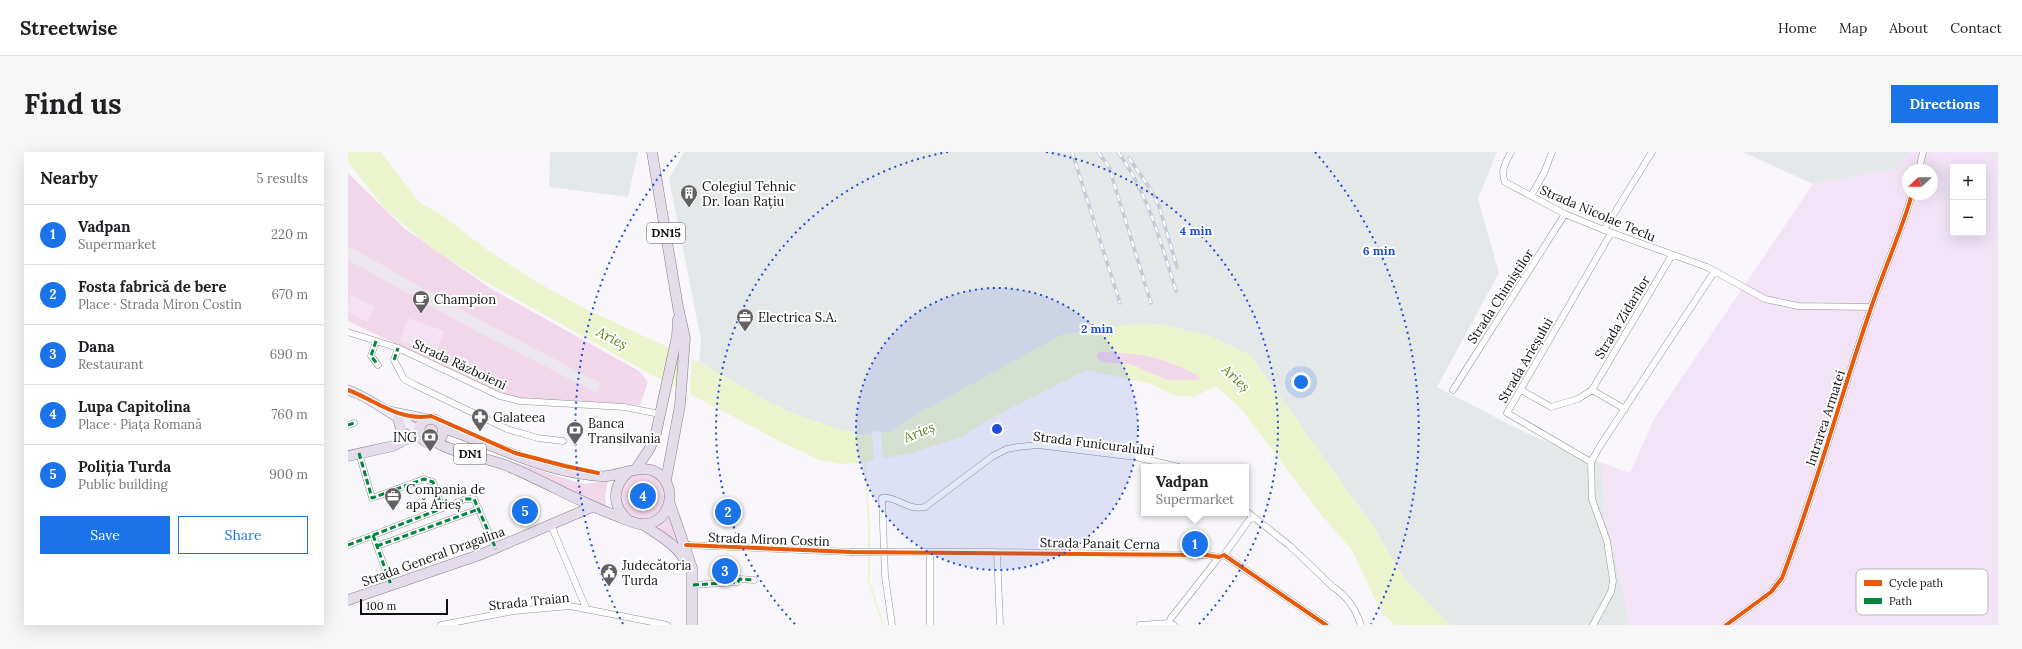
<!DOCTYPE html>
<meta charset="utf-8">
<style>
:root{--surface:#fff;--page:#f6f6f6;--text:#202124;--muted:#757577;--line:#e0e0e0;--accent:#1a73e8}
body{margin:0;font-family:Lora,serif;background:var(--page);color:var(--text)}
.controls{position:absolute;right:12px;top:12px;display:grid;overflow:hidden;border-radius:0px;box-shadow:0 4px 16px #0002}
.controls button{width:36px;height:36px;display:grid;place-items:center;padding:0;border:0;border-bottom:1px solid var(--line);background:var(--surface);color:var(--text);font:20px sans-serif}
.compass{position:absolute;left:1554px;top:12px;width:36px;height:36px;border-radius:50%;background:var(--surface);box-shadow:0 4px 16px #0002;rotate:249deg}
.scale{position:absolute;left:12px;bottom:10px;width:88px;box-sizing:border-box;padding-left:4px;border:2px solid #101010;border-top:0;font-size:11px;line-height:14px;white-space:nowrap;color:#101010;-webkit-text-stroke:3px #fff;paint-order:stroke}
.you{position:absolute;left:953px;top:230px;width:14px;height:14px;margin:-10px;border:3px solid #fff;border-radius:50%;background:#1a73e8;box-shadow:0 0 0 6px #1a73e833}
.badge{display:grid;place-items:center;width:26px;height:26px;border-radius:50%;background:var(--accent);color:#fff;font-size:13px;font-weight:700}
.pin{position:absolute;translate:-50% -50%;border:2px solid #fff;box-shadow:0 1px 4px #0006}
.popup{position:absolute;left:793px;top:312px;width:108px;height:52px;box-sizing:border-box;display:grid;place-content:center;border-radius:0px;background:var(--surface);filter:drop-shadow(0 1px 3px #0005);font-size:13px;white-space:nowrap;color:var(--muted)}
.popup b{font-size:15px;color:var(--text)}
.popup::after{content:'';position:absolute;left:50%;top:100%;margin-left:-8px;border:8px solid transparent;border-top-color:var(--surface)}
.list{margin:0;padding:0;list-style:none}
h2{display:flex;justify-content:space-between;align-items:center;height:52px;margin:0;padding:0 16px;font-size:17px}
h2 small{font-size:13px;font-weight:400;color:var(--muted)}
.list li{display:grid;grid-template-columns:26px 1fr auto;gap:12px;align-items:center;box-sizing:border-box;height:60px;padding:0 16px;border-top:1px solid var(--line)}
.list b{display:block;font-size:15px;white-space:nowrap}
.list p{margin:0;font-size:13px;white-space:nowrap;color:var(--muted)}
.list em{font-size:13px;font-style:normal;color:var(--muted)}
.actions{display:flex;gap:8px;padding:12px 16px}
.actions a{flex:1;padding:9px 0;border:1px solid var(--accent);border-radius:0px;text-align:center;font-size:14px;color:var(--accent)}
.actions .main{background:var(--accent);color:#fff}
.map{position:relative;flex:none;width:1650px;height:473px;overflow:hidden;border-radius:0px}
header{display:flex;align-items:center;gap:24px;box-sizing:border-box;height:56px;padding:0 20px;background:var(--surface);border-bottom:1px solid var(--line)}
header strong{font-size:19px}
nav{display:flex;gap:22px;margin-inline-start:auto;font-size:14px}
.intro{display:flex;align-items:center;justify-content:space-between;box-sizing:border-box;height:96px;padding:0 24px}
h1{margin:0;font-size:28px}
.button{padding:10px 18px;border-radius:0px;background:var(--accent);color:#fff;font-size:14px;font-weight:700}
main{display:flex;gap:24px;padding:0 24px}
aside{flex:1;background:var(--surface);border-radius:0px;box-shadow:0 4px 16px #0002}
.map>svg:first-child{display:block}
</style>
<header>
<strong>Streetwise</strong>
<nav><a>Home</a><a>Map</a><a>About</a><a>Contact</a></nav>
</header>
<div class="intro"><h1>Find us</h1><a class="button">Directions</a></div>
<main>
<aside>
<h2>Nearby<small>5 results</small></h2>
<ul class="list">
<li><span class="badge">1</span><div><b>Vadpan</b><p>Supermarket</p></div><em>220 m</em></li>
<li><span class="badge">2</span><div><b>Fosta fabrică de bere</b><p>Place · Strada Miron Costin</p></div><em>670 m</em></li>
<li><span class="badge">3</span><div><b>Dana</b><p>Restaurant</p></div><em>690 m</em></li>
<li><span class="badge">4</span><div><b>Lupa Capitolina</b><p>Place · Piața Romană</p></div><em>760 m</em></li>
<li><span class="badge">5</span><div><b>Poliția Turda</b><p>Public building</p></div><em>900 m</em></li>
</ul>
<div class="actions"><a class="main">Save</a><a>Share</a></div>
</aside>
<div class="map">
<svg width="1650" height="473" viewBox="0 0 1650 473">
<rect width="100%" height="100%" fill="#f9f6fb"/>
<!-- industrial -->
<path fill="#e5e8e9" d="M202 0H290L280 45 201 35Z
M336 0H1149L1130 47 1151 121 1089 235 1178 281 1254 311 1257 362 1281 466 1279 473H1102L1056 426 1024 373 902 203 861 184 813 172 569 262 542 280 514 283 487 276 446 262 415 247 351 210 353 188 321 27Z
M1395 0H1562L1549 17 1465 32Z"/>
<!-- farmland -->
<path fill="#f2e3f7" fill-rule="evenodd" d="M1562 0H1650V473H1279L1281 466 1257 362 1254 311 1282 321 1306 267 1465 32 1549 17ZM1605 15H1635V81H1605ZM1560 18H1584V42H1560Z"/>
<!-- green -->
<path fill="#f0d7e9" d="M0 21 56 76 142 136 291 219 300 230 292 253 173 248 154 243 0 169Z
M751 199C768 201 787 200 804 205 816 208 848 218 854 228H819L784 213 753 210 748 204Z
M76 279a7 7 0 1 1 14 0a7 7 0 1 1-14 0Z
M165 310 235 332 260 329 257 343 258 357 164 313Z
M287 320 311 324 321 346 308 367 284 368 272 355 273 331Z
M323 364 333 392 307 378Z"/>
<!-- pitch -->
<path fill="#f4e1f1" d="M1 142 27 155 19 170 0 160Z
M60 166 96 179 88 202 52 189Z"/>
<!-- plaza -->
<path fill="#ece6ef" d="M0 94 136 170 252 231 249 241 130 180 0 108Z"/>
<!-- water -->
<path fill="#ecf4ce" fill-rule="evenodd" d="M0 0H33L71 50 95 64 141 99 187 129 234 155 351 210 415 247 446 262 487 276 514 283 542 280 569 262 715 182 777 173 813 172 861 184 902 203 1024 373 1056 426 1102 473H1047L1033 460 1004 398 974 364 893 257 868 234 846 245 825 243 803 232 738 218 642 267 613 285 563 301 511 311 492 312 472 308 431 289 348 245 306 224 136 129 86 98 38 58 0 10ZM751 199C768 201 787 201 804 205 815 208 848 219 854 228H819L784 213 753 210 748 204Z"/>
<!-- pier -->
<path fill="#f9f6fb" d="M334 200 344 204 342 244 332 239Z
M533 279 535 308 526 310 524 280Z"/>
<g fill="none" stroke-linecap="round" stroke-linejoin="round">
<!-- stream -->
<path stroke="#ecf4ce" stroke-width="2" d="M517 309 521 374V429L535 473"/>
<!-- minor casing -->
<g stroke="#959496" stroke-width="7">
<path id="minor" d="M1163 0C1158 10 1152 19 1157 30L1217 62 1256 78 1359 115 1417 147 1450 154 1523 155
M1571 18 1575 0
M1183 44 1196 21 1204 0
M1256 78 1304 0
M0 180 50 196 152 244 172 249 276 255 312 262
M28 189 23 204 30 213
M50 196 46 208 56 227 67 233 159 277 190 286 215 289
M1105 238 1217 62
M1173 238 1203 255 1230 247 1244 238 1324 103
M1244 238 1277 257
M0 273 6 271
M11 301 24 346 76 327 85 330 94 356
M1243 310 1159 261 1263 81
M898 359 942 394 985 435C999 444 1008 458 1013 473
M203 373 238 456
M25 383 43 433
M0 393 118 347H126L148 397
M338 393 503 400
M29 394 131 357
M544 400H649L858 403 871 405 876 403 978 473
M582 400V473
M649 400 652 473
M876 403 904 364
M345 433 390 430 392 427 406 428
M821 471 823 466 871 405
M93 473 166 459 222 454 319 473
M544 473 537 424 534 346C549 344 559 359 577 355L645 304 659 297 670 295 690 293 788 305 831 315
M792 473 821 471 826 473
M1245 473 1263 440 1265 429 1259 389 1244 347 1243 310 1252 294 1366 120
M1378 473 1423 440 1434 426C1468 337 1492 245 1523 156 1536 117 1553 81 1564 42"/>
</g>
<!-- secondary casing -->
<g stroke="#8c8a8c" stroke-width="10">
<path id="secondary" d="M0 238C26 247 46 266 71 278
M41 259 80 267"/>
</g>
<!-- primary casing -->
<g stroke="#828183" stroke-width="11">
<path id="primary" d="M304 0 330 155 337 186 332 253 318 328
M50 267 54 280 51 291
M71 279a12 12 0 1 1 24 0a12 12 0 1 1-24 0Z
M88 290C108 302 135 305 157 313 195 328 230 350 269 364 277 367 284 371 292 372 323 375 333 332 306 319 294 313 274 322 259 324 252 325 243 323 235 322 186 315 142 291 95 276
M0 304 45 294 71 280
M288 317 302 296 308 281 329 184 330 167
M279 321C264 336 264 353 279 367
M322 352 344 416V473
M294 372C310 383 331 393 339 413
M0 448 134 402 244 355"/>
</g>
<!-- minor -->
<use href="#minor" stroke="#fefefe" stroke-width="6"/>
<!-- secondary -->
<use href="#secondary" stroke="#f2ebf5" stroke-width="9"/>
<!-- primary -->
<use href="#primary" stroke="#e5dceb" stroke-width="10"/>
<!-- rail casing -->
<g stroke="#c7cad7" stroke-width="3.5">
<path id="rail" d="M724 0 772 151
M750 0 761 15 803 151
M770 0C800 41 813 91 828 139
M781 6 803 38 811 54 829 115"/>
</g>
<!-- rail -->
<use href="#rail" stroke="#fff" stroke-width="2" stroke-dasharray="6" stroke-linecap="butt"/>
<!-- minor-bridge casing -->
<g stroke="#959496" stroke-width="7" stroke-linecap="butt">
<path id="minor-bridge" d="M503 400H544"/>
</g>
<!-- minor-bridge -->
<use href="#minor-bridge" stroke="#fefefe" stroke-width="6"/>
<!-- quiet -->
<path stroke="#00873e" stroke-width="3" stroke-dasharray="6 3" stroke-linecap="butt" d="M28 189 23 204 30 213
M46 208 50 196
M0 273 6 271
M11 301 24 346 76 327 85 330 94 356
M25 383 43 433
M0 393 118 347H126L148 397
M29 394 131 357
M345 433 390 430 392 427 406 428"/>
<!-- cycleway casing -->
<g stroke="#fff" stroke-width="6">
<path id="cycleway" d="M0 238C27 248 52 270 83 264L167 301 217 314 250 321
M338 393 503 400 858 403 871 405 876 403 978 473
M1378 473 1423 440 1434 426C1468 337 1492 245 1523 156 1536 117 1553 81 1564 42"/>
</g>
<!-- cycleway -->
<use href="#cycleway" stroke="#e8590c" stroke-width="4"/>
</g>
<!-- distance rings -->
<circle cx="649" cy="277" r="141" fill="#1d4ed8" fill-opacity=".12"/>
<g fill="none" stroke="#1d4ed8" stroke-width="2" stroke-dasharray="2 4">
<circle cx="649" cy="277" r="141"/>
<path d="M447 472A281 281 0 0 1 600 0M698 0A281 281 0 0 1 851 472"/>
<path d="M275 472A422 422 0 0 1 331 0M967 0A422 422 0 0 1 1023 472"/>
</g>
<!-- icons -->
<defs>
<g id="building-pin" transform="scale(0.9)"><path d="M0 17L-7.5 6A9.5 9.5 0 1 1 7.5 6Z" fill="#626062" stroke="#fff"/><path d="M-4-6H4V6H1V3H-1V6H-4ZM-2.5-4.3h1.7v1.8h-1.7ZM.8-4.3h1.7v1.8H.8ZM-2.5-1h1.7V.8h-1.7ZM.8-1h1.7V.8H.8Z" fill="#fff"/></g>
<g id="cafe-pin" transform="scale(0.9)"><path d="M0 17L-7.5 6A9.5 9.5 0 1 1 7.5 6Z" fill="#626062" stroke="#fff"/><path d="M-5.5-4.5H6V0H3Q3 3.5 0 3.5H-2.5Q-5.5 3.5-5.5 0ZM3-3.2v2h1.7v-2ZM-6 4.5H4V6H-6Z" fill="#fff"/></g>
<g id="office-pin" transform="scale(0.9)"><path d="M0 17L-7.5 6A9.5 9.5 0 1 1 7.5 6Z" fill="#626062" stroke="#fff"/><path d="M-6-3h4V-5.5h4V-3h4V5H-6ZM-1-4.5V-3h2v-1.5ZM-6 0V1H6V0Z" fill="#fff"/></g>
<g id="pharmacy-pin" transform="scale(0.9)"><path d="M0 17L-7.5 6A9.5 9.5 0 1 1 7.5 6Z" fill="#626062" stroke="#fff"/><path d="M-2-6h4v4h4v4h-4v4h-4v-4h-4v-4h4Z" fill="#fff"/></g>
<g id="bank-pin" transform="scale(0.9)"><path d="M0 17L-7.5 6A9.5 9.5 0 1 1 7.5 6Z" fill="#626062" stroke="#fff"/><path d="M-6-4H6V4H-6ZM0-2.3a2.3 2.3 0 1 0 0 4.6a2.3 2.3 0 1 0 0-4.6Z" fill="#fff"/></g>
<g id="civic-pin" transform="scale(0.9)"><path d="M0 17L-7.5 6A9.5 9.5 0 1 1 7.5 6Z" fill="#626062" stroke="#fff"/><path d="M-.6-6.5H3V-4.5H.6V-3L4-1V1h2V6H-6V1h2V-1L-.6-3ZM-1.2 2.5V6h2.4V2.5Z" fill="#fff"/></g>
</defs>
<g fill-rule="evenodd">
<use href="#building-pin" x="341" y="41"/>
<use href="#cafe-pin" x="73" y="147"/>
<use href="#office-pin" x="397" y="165"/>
<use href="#pharmacy-pin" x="132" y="265"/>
<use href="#bank-pin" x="227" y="278"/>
<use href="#bank-pin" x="82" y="285"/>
<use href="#office-pin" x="45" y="344"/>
<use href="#civic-pin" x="261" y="420"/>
</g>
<g text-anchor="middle" stroke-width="4" stroke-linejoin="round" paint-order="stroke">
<!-- shield labels -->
<g fill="#fff" stroke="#585858" stroke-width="1">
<rect x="299" y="71" width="38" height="20" rx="3"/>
<rect x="106" y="292" width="32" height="20" rx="3"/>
</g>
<g font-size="12" font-weight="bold" fill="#101010">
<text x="318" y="85">DN15</text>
<text x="122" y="306">DN1</text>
</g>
<!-- poi labels -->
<g font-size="13" fill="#101010" stroke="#fff" text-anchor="start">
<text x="354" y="39">Colegiul Tehnic<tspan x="354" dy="15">Dr. Ioan Rațiu</tspan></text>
<text x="86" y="152">Champion</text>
<text x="410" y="170">Electrica S.A.</text>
<text x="145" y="270">Galateea</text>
<text x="240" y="276">Banca<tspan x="240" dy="15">Transilvania</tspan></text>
<text x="69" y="290" text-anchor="end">ING</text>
<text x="58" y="342">Compania de<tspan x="58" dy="15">apă Arieș</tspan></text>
<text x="274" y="418">Judecătoria<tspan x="274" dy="15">Turda</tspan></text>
</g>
<!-- street labels -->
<g font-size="13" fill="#101010" stroke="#fff">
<text transform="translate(1250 61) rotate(23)" y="5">Strada Nicolae Teclu</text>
<text transform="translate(1152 144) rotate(-57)" y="5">Strada Chimiștilor</text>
<text transform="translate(1274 165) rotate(-59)" y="5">Strada Zidarilor</text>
<text transform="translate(1177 208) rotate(-60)" y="5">Strada Arieșului</text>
<text transform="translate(112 212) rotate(25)" y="5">Strada Războieni</text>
<text transform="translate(1477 266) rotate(-72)" y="5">Intrarea Armatei</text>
<text transform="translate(746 291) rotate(7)" y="5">Strada Funicuralului</text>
<text transform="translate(421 387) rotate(2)" y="5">Strada Miron Costin</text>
<text transform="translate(752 391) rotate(1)" y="5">Strada Panait Cerna</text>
<text transform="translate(85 404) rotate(-20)" y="5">Strada General Dragalina</text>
<text transform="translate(181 449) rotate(-6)" y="5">Strada Traian</text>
</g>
<!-- water labels -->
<g font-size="14" font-style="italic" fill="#647f1c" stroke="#fff">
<text transform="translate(264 186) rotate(27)" y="5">Arieș</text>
<text transform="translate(888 226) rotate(43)" y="5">Arieș</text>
<text transform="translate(571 280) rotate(-22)" y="5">Arieș</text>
</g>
</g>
<!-- legend -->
<rect x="1508" y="417" width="132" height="46" rx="6" fill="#fff" stroke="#b7b7b7" stroke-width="1"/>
<rect x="1516" y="428" width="18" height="6" fill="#e8590c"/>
<rect x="1516" y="446" width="18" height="6" fill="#00873e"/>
<g font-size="11" fill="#101010">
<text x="1541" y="435">Cycle path</text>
<text x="1541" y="453">Path</text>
</g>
<circle cx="649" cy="277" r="6" fill="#1d4ed8" stroke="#fff" stroke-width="2"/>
<g font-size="12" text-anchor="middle" font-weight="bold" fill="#1d4ed8" stroke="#fff" stroke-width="4" stroke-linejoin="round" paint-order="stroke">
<text x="848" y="83">4 min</text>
<text x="1031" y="103">6 min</text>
<text x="749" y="181">2 min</text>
</g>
</svg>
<div class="controls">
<button>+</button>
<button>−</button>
</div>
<svg class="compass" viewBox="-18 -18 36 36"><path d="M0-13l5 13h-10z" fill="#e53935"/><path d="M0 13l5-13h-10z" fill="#757577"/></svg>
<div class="scale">100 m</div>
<div class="you"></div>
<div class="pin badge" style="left:847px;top:392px">1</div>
<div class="popup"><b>Vadpan</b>Supermarket</div>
<div class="pin badge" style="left:380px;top:360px">2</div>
<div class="pin badge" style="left:377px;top:419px">3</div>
<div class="pin badge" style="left:295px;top:344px">4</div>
<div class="pin badge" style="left:177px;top:359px">5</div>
</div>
</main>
